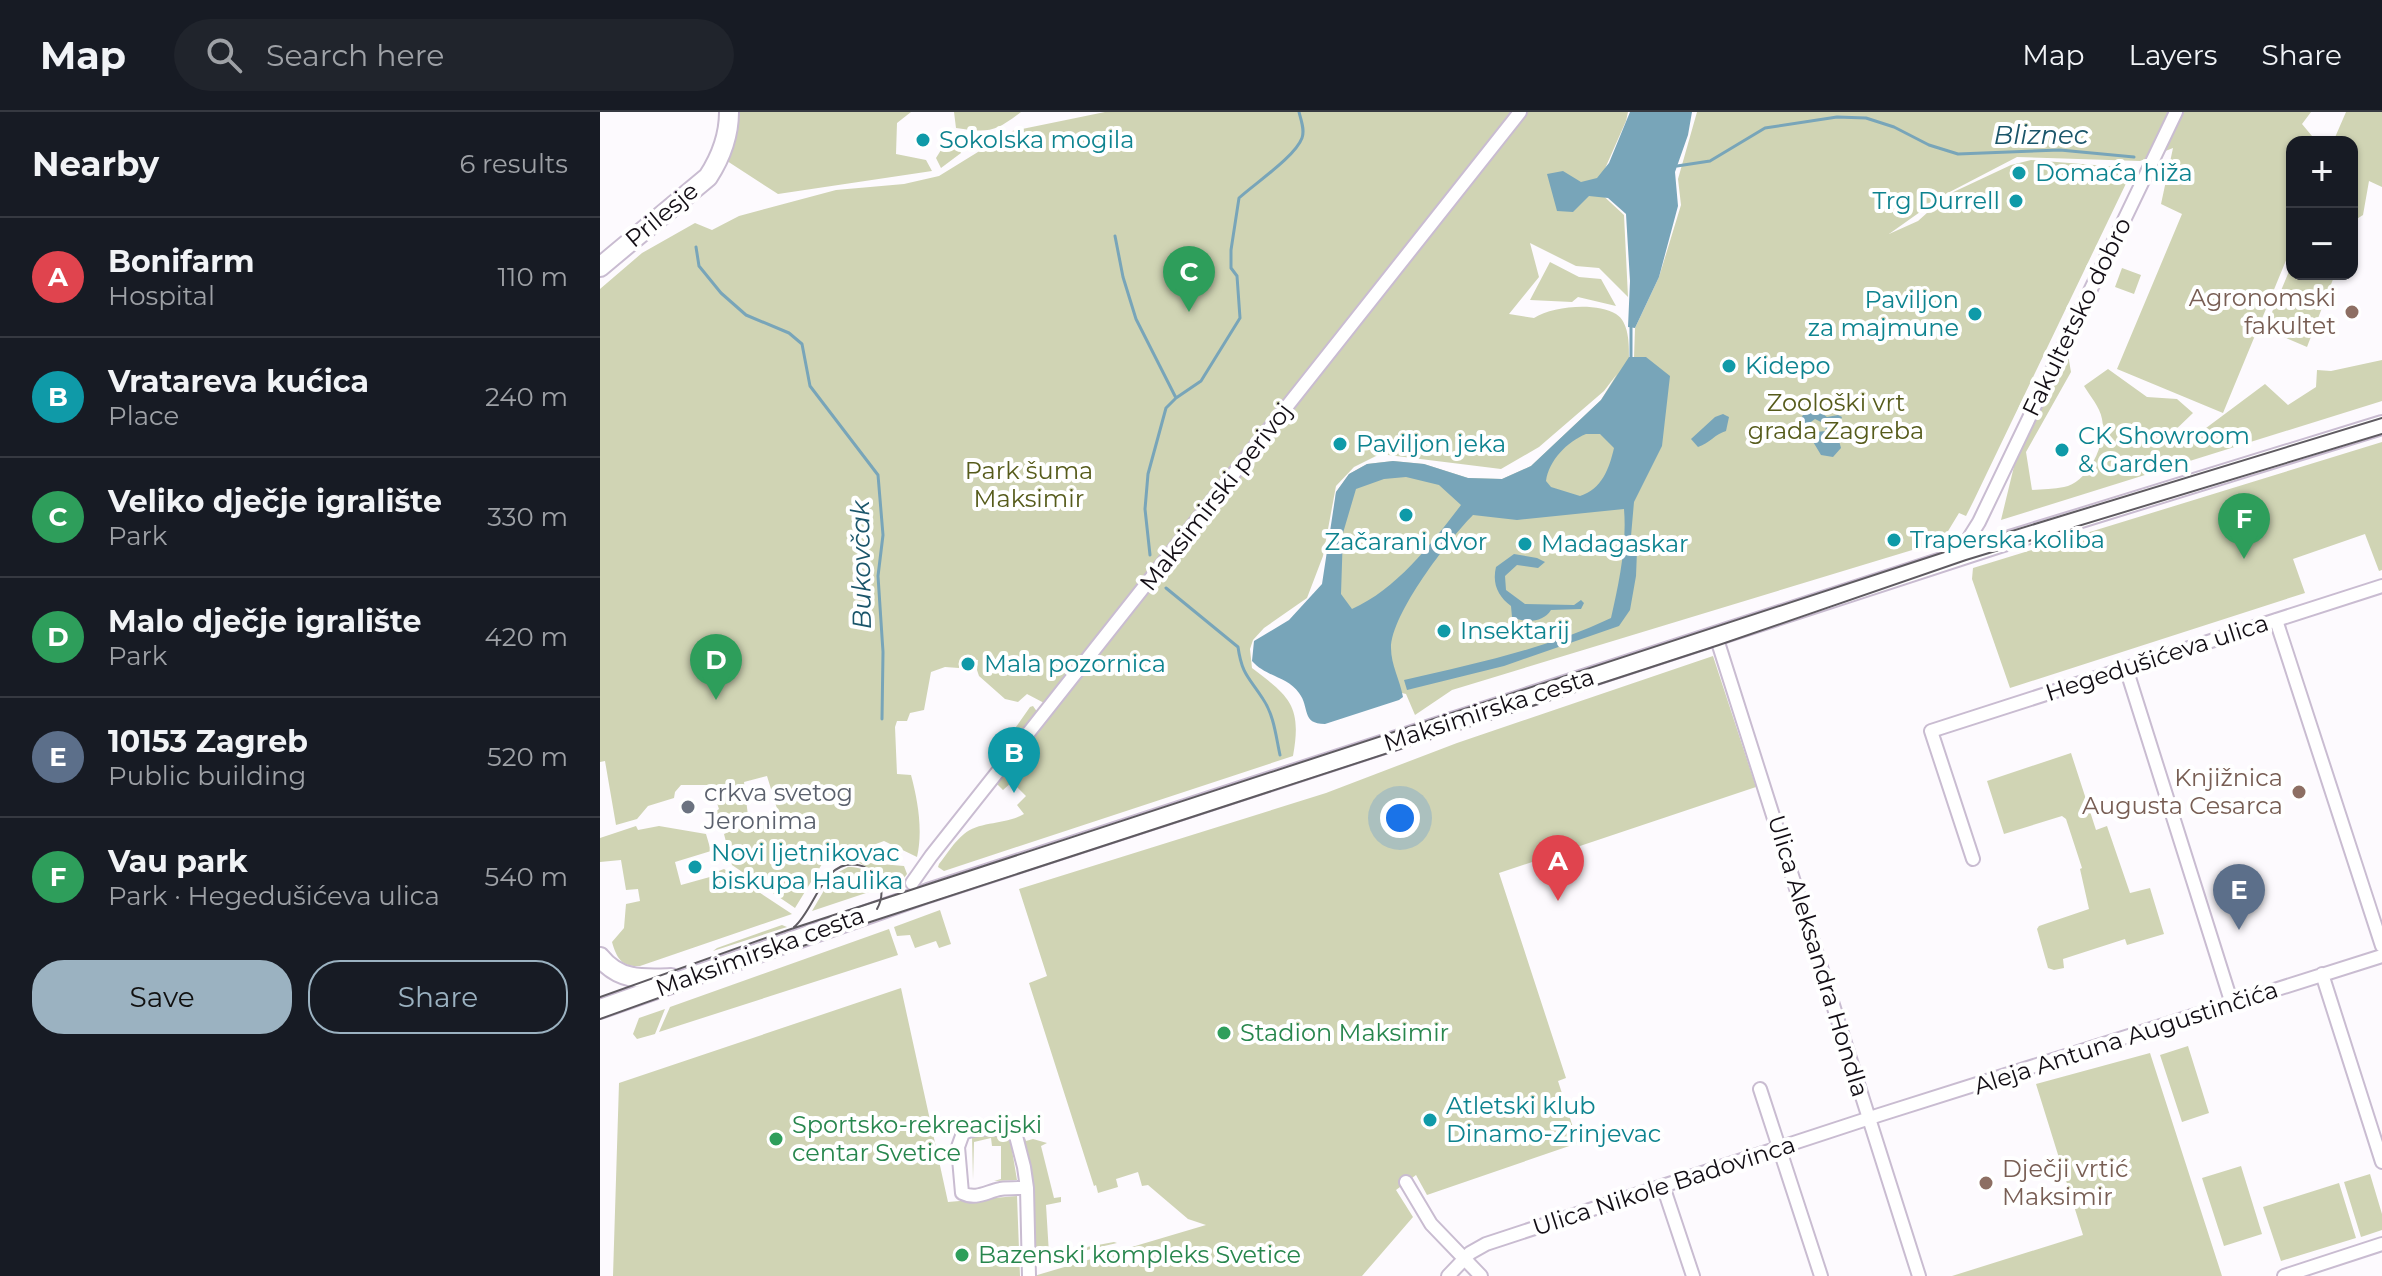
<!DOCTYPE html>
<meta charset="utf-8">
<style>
:root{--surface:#171b24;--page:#20242c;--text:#f1f3f6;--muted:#9ea1a6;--line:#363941;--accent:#9bb2c1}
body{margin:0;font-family:Montserrat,sans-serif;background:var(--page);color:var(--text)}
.controls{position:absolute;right:24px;top:24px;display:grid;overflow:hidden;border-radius:16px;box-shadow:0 2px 6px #0004}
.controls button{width:72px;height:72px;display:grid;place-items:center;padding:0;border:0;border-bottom:2px solid var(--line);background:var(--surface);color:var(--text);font:40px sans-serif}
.you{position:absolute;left:800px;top:706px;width:28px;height:28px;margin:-20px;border:6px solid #fff;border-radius:50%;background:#1a73e8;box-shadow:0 0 0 12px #1a73e833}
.badge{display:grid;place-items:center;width:52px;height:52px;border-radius:50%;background:var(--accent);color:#fff;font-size:26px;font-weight:700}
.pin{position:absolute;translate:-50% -66px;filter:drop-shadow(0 2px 4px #0008)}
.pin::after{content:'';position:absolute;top:42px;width:28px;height:24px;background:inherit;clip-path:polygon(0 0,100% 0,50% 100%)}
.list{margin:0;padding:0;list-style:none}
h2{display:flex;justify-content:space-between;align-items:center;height:104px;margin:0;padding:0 32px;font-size:34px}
h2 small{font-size:26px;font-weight:400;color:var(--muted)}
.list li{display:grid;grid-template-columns:52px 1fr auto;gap:24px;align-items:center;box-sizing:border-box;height:120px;padding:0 32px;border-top:2px solid var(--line)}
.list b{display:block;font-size:30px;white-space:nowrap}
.list p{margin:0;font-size:26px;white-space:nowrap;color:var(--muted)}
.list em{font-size:26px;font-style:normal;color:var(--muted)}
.actions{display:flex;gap:16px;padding:24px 32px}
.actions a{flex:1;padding:18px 0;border:2px solid var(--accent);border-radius:32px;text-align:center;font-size:28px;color:var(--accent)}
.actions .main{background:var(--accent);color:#111}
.icon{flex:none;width:44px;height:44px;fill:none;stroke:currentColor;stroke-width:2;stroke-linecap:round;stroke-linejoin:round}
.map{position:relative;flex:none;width:1782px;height:1164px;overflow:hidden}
header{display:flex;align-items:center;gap:48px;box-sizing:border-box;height:112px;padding:0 40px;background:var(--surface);border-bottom:2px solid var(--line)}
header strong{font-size:38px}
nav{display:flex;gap:44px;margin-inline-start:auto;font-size:28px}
.search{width:560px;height:72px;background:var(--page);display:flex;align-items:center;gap:20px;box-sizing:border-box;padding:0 28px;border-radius:44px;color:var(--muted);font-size:30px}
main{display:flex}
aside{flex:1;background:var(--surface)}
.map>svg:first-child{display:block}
</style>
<header>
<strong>Map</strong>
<div class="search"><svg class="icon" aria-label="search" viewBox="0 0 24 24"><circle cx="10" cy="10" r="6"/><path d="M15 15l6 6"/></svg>Search here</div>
<nav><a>Map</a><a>Layers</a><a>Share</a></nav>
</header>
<main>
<aside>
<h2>Nearby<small>6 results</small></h2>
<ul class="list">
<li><span class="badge" style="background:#e0444e">A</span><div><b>Bonifarm</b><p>Hospital</p></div><em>110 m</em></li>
<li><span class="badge" style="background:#0f9aa8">B</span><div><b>Vratareva kućica</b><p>Place</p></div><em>240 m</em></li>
<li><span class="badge" style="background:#2e9e5b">C</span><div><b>Veliko dječje igralište</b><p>Park</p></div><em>330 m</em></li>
<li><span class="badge" style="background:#2e9e5b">D</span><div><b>Malo dječje igralište</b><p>Park</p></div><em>420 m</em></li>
<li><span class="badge" style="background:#5c6f8a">E</span><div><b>10153 Zagreb</b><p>Public building</p></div><em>520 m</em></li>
<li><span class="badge" style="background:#2e9e5b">F</span><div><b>Vau park</b><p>Park · Hegedušićeva ulica</p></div><em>540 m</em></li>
</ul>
<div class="actions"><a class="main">Save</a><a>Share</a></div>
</aside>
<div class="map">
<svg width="1782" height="1164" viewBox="0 0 1782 1164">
<rect width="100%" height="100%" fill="#fdfafe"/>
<!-- green -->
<path fill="#d0d4b4" d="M140 0H311L297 11 296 42 326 48 332 59 178 82 124 47Z
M354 0H421C395 20 389 21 356 16Z
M505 0H1028L1026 9 996 77 1024 103 1028 185 999 156 976 154 930 131 939 165 909 202 934 206C953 194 996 190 1016 202 1029 210 1029 232 1029 245L1034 246 1035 216 1059 165 1081 93 1078 67 1097 0H1711L1702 12 1712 24 1706 30H1692V146H1687L1623 301 1517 257 1582 102 1561 92 1573 36 1540 49 1417 45 1344 83 1289 122 1318 109 1347 83 1411 53 1431 48 1519 55 1532 59 1374 388 1366 404 1359 401 1342 429 852 578 815 603 806 582 798 580 730 489 731 423 736 380 749 362 767 352 793 349 824 352 868 366 902 367 931 354 1001 288 1017 262 1004 279 939 335 901 357 780 342 754 355 736 374 723 444 707 486 664 516 653 528 650 537 652 556C690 585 702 594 693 644L344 759 338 755 339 752C347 742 354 730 364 722 379 709 406 713 424 702L417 693 426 684 412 670 403 678 396 671 446 592 427 582 418 590 405 587 379 564 377 558 378 548 361 546 359 556 345 555 331 560 324 598 310 601 307 609H297L295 615 297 662 311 663C318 689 323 719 317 745L284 729 222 752 195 796 132 753 124 722C144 713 160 711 179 703L167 664 144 670 148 704 114 718 109 704 119 697 111 673H81L75 680 74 686 48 694 37 707 16 713 5 649 0 650V177L42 141 95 111 112 118 139 104 236 78 304 72 339 64 412 19Z
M1746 0H1782V75L1769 69 1763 103 1752 110V30H1713L1717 25 1733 30Z
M351 22 361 41 341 56 336 46Z
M950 150 979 165 1001 167 1016 194 978 185 972 190 930 188Z
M1692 152V162H1735L1707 235 1665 217Z
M1522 156 1541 163 1534 182 1515 175Z
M1468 243 1471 260 1426 340 1432 378C1443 377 1454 377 1464 375 1489 370 1507 330 1502 307 1500 295 1490 284 1484 274L1508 257 1547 285 1577 287 1593 301 1568 325 1598 322 1665 272 1688 293 1716 275 1717 258 1731 259 1782 248V289L1401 408 1416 346Z
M1782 330V458L1779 459 1765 422 1693 447 1705 481 1410 576 1372 467 1373 456Z
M1113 544 1156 675 899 761 966 966 958 969 978 1031 827 1083 816 1063 796 1078 813 1105 762 1164H434L606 1113 588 1107 548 1073 542 1074 538 1060 516 1067 518 1075 498 1081 496 1073 494 1074 429 871 447 864 419 777 726 681 857 631Z
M433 594 438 601 402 645 397 642 430 595Z
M1471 641 1496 718 1507 714 1530 781 1550 776 1564 822 1527 833 1525 827 1463 847 1464 856 1454 858 1448 856 1437 817 1439 814 1489 797 1480 757 1482 756 1466 707 1462 704 1404 722 1387 669Z
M36 714 38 718 59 714 106 722 111 739 75 750 81 773 117 763 116 760 124 757 192 802 40 854C22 855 17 847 12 830L24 816 26 792 40 789 38 777 26 778 21 748 0 750V726Z
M258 750 304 754 307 762 301 770 284 775 277 761Z
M248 755C264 755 275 761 278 777L212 799 233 763Z
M340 798 351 832 339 836 336 829 315 836 310 823 297 824 294 815Z
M182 813 187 815 113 839 117 836Z
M289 817 298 843 59 920 70 895Z
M301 876 348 1090 417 1084 420 1164H13L19 971Z
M65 897 55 922 37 927 33 922 39 906Z
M1588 934 1609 1001 1582 1010 1560 943Z
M1550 941 1622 1164H1352L1483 1123 1436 972Z
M374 1023 407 1024 411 1032 417 1068 394 1069 401 1067V1034H392L391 1026 374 1030 373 1068 372 1025Z
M425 1026 426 1029 433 1027 447 1031 441 1034 454 1086 461 1085V1090L446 1093 449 1142 514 1130 517 1131 457 1145 434 1143 433 1075 423 1030Z
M1641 1054 1662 1122 1624 1134 1602 1066Z
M1770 1062 1782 1102V1118L1761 1125 1744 1070Z
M1739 1071 1756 1126 1681 1149 1663 1095Z"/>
<!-- water -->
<path fill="#78a5b9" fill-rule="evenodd" d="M1030 0H1092L1088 23 1075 60 1078 94 1059 165 1035 216 1028 215 1030 169 1026 102 1008 86 989 84 973 100 957 99 947 62 963 59 981 70 997 66 1009 51Z
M1029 245H1046L1070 264 1062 334 1034 390 1031 424 1037 439 1036 464 1030 498 1019 514 904 554 807 578 804 568C874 552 946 537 1011 506 1019 471 1027 433 1024 397L917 408 873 403C849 427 791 502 791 536 791 553 800 568 803 585L799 588 725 612C701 612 710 595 699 581 687 564 666 565 652 549L654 529 689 508 722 472 736 380 749 362 767 352 793 349 824 352 868 366 902 367 931 354 1001 288ZM986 322H1000L1014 336C1009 357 1002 377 980 384L951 375 946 369C949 348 967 330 986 322ZM806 365 839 373 861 393C832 431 797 477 752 497L741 482 743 421 756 377 784 367Z
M1214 299 1220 300 1227 305 1238 303 1242 305 1236 318 1241 336 1233 345 1221 343 1212 328 1216 320 1226 319 1225 312 1215 307 1204 315 1198 312 1203 303Z
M1123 302 1129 305 1126 319C1115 322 1110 331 1098 335L1091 327 1115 305Z
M914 442 937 446 945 450 938 456 917 453 905 464 906 478 925 492 974 493 981 488 984 491 981 497 951 498C943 511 925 511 912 505L911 494C898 484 892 472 896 455Z"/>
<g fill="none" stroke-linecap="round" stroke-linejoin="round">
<!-- stream -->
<path stroke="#78a5b9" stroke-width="3" d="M1077 54 1110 49 1165 16 1237 5 1266 6 1294 15 1329 33 1358 42 1460 38 1534 45
M515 124 523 165 536 207 576 286
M96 135 99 154 121 181 146 203 189 221 202 232 210 274 278 363 283 423 278 464 283 540 282 607
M1031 215V245
M550 443 545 397 548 362 566 296 576 286 601 269 640 206 637 164 631 156V138L639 86C654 72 695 45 702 26 705 18 701 8 699 0
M566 476 638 535C642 563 649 565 663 587 674 603 676 625 680 643"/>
<!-- street casing -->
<g stroke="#c9bcd1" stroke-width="16">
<path id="street" d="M1357 445 1379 410 1576 0
M1676 508 1782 834
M1116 524 1319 1164
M1526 556 1632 892
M1373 747 1331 619 1782 474
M312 771 331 744 920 0
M1722 862 1782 1050
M1160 977 1221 1164
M806 1070 831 1112 881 1164
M1063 1074 1093 1164
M427 1076C418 1076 409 1076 400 1077 386 1080 376 1088 362 1081L358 1035 363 1021C376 1015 405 1014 416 1024L424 1055 427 1076 429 1164
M848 1164 870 1141 886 1132 1279 1003 1782 844
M1684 1164 1782 1132"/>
</g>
<!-- secondary casing -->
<g stroke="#c9bcd1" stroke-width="22">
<path id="secondary" d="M0 155 108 65C121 45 129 24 129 0
M0 845C19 869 43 867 71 866
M0 897 328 781 1400 431 1782 313"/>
</g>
<!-- street -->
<use href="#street" stroke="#fff" stroke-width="12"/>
<!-- secondary -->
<use href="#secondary" stroke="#fff" stroke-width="18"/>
<!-- tram -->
<path stroke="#5f5b61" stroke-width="2" d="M194 815C215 798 223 746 258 753 266 754 273 760 278 767 283 777 282 788 277 797
M0 885 188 818 1366 433 1782 306
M0 907 264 812 1119 533 1366 448 1782 322"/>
</g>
<!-- markers -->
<g fill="#0f9aa8" stroke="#fff" stroke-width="3">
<circle cx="323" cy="28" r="8"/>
<circle cx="1419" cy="61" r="8"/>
<circle cx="1416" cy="89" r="8"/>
<circle cx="1375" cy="202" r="8"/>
<circle cx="1129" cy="254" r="8"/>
<circle cx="740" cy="332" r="8"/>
<circle cx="1462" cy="338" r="8"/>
<circle cx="806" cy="403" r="8"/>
<circle cx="1294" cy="428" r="8"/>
<circle cx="925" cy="432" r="8"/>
<circle cx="844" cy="519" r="8"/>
<circle cx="368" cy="552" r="8"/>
<circle cx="95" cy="755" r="8"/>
<circle cx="830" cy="1008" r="8"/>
</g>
<g fill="#8d6e63" stroke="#fff" stroke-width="3">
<circle cx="1752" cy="200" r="8"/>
<circle cx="1699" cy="680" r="8"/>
<circle cx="1386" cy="1071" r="8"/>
</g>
<circle fill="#6b7280" stroke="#fff" stroke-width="3" cx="88" cy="695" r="8"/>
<g fill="#2e9e5b" stroke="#fff" stroke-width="3">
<circle cx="624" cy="921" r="8"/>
<circle cx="176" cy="1027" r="8"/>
<circle cx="362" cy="1143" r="8"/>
</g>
<g text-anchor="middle" stroke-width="8" stroke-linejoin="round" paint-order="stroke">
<!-- culture labels -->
<g font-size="24" fill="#0d838f" stroke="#fff" text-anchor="start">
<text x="339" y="36">Sokolska mogila</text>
<text x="1435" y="69">Domaća hiža</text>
<text x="1400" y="97" text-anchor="end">Trg Durrell</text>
<text x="1359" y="196" text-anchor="end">Paviljon<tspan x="1359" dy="28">za majmune</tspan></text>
<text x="1145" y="262">Kidepo</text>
<text x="1478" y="332">CK Showroom<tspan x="1478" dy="28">&amp; Garden</tspan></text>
<text x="756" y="340">Paviljon jeka</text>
<text x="1310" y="436">Traperska koliba</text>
<text x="806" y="438" text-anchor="middle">Začarani dvor</text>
<text x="941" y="440">Madagaskar</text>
<text x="860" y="527">Insektarij</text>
<text x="384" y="560">Mala pozornica</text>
<text x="111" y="749">Novi ljetnikovac<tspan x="111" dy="28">biskupa Haulika</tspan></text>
<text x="846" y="1002">Atletski klub<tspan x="846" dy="28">Dinamo-Zrinjevac</tspan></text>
</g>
<!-- street labels -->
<g font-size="24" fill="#130e15" stroke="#fff">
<text transform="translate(62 103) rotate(-40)" y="8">Prilesje</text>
<text transform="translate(1477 205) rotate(-64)" y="8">Fakultetsko dobro</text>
<text transform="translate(616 385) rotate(-52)" y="8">Maksimirski perivoj</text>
<text transform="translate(1557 546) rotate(-18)" y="8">Hegedušićeva ulica</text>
<text transform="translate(889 598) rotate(-18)" y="8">Maksimirska cesta</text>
<text transform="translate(160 840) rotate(-20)" y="8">Maksimirska cesta</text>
<text transform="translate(1218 844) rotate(73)" y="8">Ulica Aleksandra Hondla</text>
<text transform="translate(1526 926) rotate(-18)" y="8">Aleja Antuna Augustinčića</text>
<text transform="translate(1064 1074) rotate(-18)" y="8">Ulica Nikole Badovinca</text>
</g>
<!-- education labels -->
<g font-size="24" fill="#785e54" stroke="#fff" text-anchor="end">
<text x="1736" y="194">Agronomski<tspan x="1736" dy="28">fakultet</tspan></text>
<text x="1683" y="674">Knjižnica<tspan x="1683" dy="28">Augusta Cesarca</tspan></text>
<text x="1402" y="1065" text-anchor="start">Dječji vrtić<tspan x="1402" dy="28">Maksimir</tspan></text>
</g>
<!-- park labels -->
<g font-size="24" fill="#565b1b" stroke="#fff">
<text x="1236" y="299">Zoološki vrt<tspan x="1236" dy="28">grada Zagreba</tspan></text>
<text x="429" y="367">Park šuma<tspan x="429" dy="28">Maksimir</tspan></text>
</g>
<!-- worship labels -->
<g font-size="24" fill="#5b616d" stroke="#fff" text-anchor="start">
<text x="104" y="689">crkva svetog<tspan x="104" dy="28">Jeronima</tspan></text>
</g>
<!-- leisure labels -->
<g font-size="24" fill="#27864d" stroke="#fff" text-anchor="start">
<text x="640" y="929">Stadion Maksimir</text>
<text x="192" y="1021">Sportsko-rekreacijski<tspan x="192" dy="28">centar Svetice</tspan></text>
<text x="378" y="1151">Bazenski kompleks Svetice</text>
</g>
<!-- water labels -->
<g font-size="26" font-style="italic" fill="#1a556a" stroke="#fff">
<text x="1441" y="32">Bliznec</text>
<text transform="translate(261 453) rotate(-91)" y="9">Bukovčak</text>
</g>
</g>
</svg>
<div class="controls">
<button>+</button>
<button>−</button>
</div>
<div class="you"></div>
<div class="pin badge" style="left:958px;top:789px;background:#e0444e">A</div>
<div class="pin badge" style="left:414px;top:681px;background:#0f9aa8">B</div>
<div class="pin badge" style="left:589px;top:200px;background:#2e9e5b">C</div>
<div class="pin badge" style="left:116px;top:588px;background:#2e9e5b">D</div>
<div class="pin badge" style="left:1639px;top:818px;background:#5c6f8a">E</div>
<div class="pin badge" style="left:1644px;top:447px;background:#2e9e5b">F</div>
</div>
</main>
